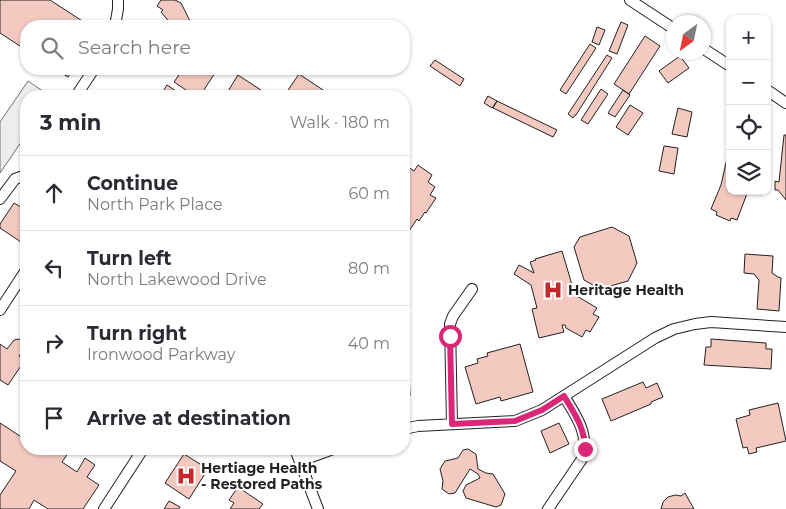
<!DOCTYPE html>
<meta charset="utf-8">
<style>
:root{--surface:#fff;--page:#f7f7f7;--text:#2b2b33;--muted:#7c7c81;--line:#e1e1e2}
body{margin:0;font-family:Montserrat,sans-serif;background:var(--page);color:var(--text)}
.controls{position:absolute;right:15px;top:15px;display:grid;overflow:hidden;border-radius:10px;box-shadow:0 1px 4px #0004}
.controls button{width:45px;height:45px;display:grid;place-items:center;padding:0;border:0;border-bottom:1px solid var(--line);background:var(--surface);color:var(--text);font:25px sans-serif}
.compass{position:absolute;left:666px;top:15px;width:45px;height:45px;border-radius:50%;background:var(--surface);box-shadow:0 1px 4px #0004;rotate:213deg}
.stop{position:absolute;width:15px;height:15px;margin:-11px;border:4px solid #db2777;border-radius:50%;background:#fff}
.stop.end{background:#db2777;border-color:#fff;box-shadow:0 1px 5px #0008}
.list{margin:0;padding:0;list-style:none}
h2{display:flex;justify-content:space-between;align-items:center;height:65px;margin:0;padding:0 20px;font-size:21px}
h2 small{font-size:16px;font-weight:400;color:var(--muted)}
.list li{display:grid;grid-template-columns:32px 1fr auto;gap:15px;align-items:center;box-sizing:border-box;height:75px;padding:0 20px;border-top:1px solid var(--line)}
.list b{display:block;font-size:19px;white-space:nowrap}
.list p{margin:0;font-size:16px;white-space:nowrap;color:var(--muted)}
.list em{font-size:16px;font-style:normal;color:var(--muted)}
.icon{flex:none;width:28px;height:28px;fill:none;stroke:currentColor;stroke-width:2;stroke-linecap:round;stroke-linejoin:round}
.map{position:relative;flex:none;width:786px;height:509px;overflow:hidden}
.search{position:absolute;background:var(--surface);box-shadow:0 1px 4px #0004;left:20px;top:20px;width:390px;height:55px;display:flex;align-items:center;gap:12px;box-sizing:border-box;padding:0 18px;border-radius:20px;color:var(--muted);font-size:19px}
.panel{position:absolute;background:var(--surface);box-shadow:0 1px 4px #0004;left:20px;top:90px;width:390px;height:365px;border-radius:20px}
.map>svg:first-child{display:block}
</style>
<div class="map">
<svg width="786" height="509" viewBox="0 0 786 509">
<rect width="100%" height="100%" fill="#fff"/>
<!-- parking -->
<path fill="#ededed" stroke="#6f6f6f" d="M28 81 50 96H26V135L0 173V122Z"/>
<!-- building -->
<path fill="#f3c9c0" stroke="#222" d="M0 0H50L90 26H26V50L0 33Z
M161 0H175L181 3 190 21 180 26H176L174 22 171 24 161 12 163 10 157 6Z
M621 22 628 25 617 54 609 51Z
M597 27 605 30 599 45 592 42Z
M645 36 660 46 629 94 614 84Z
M590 44 596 48 566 94 560 90Z
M607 55 612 58 576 115H575L573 118 568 114Z
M680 56 689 68 668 83 659 71Z
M435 60 464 79 460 86 430 66Z
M55 69H73L68 77Z
M183 69H208L215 73 200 96H195L174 82Z
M299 74 332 96H284Z
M238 75 270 96H225Z
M167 85 179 93 177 96H160Z
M601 89 608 94 588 124 581 120Z
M623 90 630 95 615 117 608 113Z
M488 96 497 101 492 108 484 103Z
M497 101 557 130 553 137 493 108Z
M630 105 643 113 628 135 616 127Z
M678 108 692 112 687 137 672 134Z
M784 135H786V200L778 190H775V181L779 182Z
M664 146 678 148 674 174 659 171Z
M728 154H730V191H748L737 220 731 218 730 221 716 215 717 212 711 209 721 185Z
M404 164 414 171 418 165 432 175 428 182 435 187 430 195 436 198 426 213 425 212 419 221 417 219 409 231 404 227Z
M14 203 26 210V241L24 244 0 228V224Z
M612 227 629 236 637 263 628 281 600 289 584 280 574 247 580 237Z
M562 251 575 295 597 308 593 314 599 317 590 332 586 330 582 337 566 328 565 325H562L564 332 539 338 532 309 537 308 531 285 514 274 519 265 534 273 530 262 536 260 535 259Z
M745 254 773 256 772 273 778 277 781 278 779 311 757 309 759 280 754 274 744 273Z
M19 339 24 343 25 348 19 356 25 360 8 385 0 380V344L7 349 14 340Z
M711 339 766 343V349H772L771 369 704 365 706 347H711Z
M520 344 533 392 501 401 500 397 476 404 465 367 478 363 477 359 488 356 487 353Z
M404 372H409L410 396 404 397V405Z
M643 382 646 388 657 383 663 397 651 402V404L611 421 602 399Z
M778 403 786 441 756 448 757 452 749 454 747 447 743 448 736 419 750 415 749 410Z
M0 423 26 440V449H71L62 462 77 472 85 458 95 465 87 477 99 485 83 509H48L34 500 29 509H0V495L16 471 0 461Z
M559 423 569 444 550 453 541 431Z
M468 449 476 454 478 469 486 473 493 474 505 494 501 505 496 507 466 498 463 491 466 485 480 478 478 474 470 469 455 493 449 494 442 489 443 481 440 469 445 461 458 458 463 450Z
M184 454 208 469 189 499 165 483Z
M238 487 263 504 259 509H230L234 503 229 500Z
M685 493 694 509H661L663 502 668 497 675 495 681 496Z
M169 501 180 507 179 509H164Z"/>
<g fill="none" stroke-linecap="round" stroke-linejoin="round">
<!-- minor casing -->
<g stroke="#222" stroke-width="12">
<path id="minor" d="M630 0 674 29
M115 26 118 9V0
M704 49 730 66
M767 90 786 103
M76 96 94 69
M0 199 15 179 26 175
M0 310 26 270
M452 424 450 324 453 316 472 289
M404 429 418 426 515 421 542 410 655 338 674 329 695 324 711 322 786 327
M295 449 318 509
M300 461 333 449
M104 509 143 449
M548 509 582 459C590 434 576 416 564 396"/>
</g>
<!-- minor -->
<use href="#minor" stroke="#fff" stroke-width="10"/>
</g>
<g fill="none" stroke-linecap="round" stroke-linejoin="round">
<!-- route -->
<path stroke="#db2777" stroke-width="6" d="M450 336 452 424 515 421 542 410 564 396C574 413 585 428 585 449"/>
</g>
<!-- icons -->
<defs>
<g id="hospital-bare" transform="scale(1.5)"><path d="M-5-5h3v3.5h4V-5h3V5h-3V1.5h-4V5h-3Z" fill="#c62828" stroke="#fff" stroke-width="2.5" paint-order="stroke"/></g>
</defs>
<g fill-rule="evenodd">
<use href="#hospital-bare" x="553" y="290"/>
<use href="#hospital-bare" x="186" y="476"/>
</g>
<g text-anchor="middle" stroke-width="4" stroke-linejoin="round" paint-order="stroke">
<!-- poi labels -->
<g font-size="14" font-weight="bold" fill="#222" stroke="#fff" text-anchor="start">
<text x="568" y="295">Heritage Health</text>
<text x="201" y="473">Hertiage Health<tspan x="201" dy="16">- Restored Paths</tspan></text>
</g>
</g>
</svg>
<div class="controls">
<button>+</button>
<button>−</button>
<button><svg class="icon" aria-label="locate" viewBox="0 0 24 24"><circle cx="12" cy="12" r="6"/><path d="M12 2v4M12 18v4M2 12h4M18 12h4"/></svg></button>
<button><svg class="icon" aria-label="layers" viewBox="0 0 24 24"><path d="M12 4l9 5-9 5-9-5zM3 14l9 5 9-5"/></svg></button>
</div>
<svg class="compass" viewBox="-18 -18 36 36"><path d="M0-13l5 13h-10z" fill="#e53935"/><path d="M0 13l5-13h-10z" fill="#7c7c81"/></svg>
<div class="stop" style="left:450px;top:336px"></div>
<div class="stop end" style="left:585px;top:449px"></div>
<div class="search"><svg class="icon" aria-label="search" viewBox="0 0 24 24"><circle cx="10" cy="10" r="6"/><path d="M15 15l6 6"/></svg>Search here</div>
<section class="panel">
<h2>3 min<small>Walk · 180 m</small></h2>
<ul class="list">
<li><svg class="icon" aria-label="ahead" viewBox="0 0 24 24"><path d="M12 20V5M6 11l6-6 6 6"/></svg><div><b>Continue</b><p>North Park Place</p></div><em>60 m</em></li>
<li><svg class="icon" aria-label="left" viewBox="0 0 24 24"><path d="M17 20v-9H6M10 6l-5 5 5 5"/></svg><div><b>Turn left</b><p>North Lakewood Drive</p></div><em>80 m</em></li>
<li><svg class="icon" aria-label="right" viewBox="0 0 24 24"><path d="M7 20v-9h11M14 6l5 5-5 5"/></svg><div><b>Turn right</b><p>Ironwood Parkway</p></div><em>40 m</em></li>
<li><svg class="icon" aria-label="arrive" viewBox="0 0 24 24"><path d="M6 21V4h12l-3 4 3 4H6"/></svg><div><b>Arrive at destination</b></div></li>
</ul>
</section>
</div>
